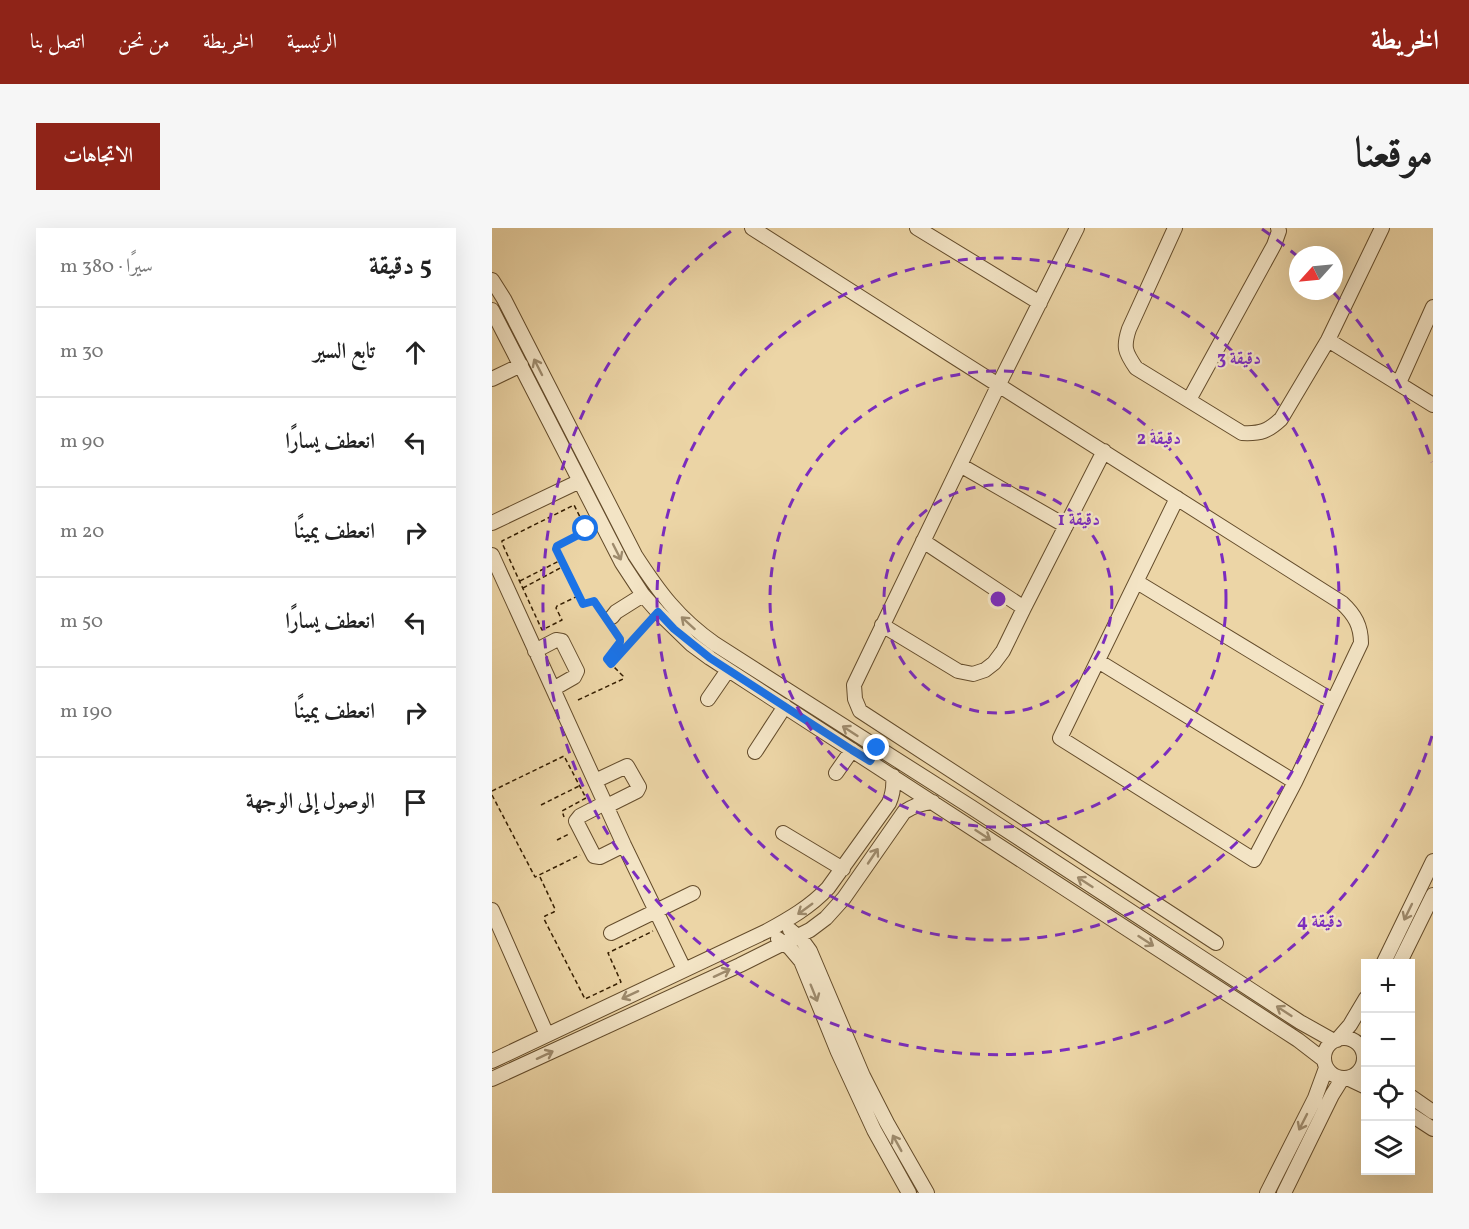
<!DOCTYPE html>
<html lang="ar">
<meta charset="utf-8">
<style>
:root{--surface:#fff;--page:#f6f6f6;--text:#222;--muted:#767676;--line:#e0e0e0;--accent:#8f2418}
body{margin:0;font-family:Vollkorn,Amiri,serif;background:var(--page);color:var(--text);direction:rtl}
.controls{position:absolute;right:18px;bottom:18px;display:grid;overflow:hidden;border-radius:0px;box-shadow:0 6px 24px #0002}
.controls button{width:54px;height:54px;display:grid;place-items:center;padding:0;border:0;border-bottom:2px solid var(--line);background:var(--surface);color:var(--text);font:30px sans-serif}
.compass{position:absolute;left:797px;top:18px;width:54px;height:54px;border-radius:50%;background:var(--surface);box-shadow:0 6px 24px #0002;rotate:243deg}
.stop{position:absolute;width:18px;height:18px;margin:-14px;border:4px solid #1a73e8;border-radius:50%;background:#fff}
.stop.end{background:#1a73e8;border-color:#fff;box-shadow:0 2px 6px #0008}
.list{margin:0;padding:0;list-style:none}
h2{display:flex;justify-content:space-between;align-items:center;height:78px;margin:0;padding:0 24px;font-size:26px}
h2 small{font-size:20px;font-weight:400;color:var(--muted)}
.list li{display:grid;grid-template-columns:39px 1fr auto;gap:18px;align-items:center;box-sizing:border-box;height:90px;padding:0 24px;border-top:2px solid var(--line)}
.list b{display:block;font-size:22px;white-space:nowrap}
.list em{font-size:20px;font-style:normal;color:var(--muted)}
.icon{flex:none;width:33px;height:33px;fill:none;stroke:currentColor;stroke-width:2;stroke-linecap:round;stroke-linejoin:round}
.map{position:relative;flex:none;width:941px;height:965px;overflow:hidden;direction:ltr;border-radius:0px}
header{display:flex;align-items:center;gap:36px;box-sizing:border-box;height:84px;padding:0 30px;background:var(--accent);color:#fff}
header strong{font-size:28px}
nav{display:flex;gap:33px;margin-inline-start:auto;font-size:21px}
.intro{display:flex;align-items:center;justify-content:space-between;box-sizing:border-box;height:144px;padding:0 36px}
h1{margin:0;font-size:42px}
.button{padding:15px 27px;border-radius:0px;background:var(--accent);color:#fff;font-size:21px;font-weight:700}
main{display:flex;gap:36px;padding:0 36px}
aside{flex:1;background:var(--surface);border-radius:0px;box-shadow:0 6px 24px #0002}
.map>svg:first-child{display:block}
</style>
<header>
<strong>الخريطة</strong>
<nav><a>الرئيسية</a><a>الخريطة</a><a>من نحن</a><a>اتصل بنا</a></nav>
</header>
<div class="intro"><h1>موقعنا</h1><a class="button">الاتجاهات</a></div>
<main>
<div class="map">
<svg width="941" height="965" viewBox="0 0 941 965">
<rect width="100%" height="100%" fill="#ecd5a6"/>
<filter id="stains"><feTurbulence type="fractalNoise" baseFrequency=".00333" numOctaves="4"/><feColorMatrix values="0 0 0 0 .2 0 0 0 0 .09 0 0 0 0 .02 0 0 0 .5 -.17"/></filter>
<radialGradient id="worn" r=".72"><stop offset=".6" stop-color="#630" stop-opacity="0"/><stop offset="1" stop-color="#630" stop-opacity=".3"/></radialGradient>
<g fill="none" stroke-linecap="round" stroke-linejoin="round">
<!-- minor casing -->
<g stroke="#644c2b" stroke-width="16">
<path id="minor" d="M260 0C456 126 654 250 850 375 863 387 869 398 869 415L803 554 762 632 568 510 685 270
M425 0 548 75
M585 0 506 158 362 457 363 471 368 483 724 715
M683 0 637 101C631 119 633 124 644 140L750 205C769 206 776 203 789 191L836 112 890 0
M0 52 12 71 143 327C167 364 186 390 223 416L479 579 808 794 842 813
M0 82 130 335 151 367 166 384 199 416 218 430 806 812 832 832
M836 112 941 177
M0 151 29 137
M907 155 941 79
M697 172 782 17 787 3 786 0
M468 237 574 298
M0 295 88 253
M431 313 532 380
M0 327 132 617 192 741
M645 354 841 473
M120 389 124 384 151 367
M390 397 466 443 481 446 493 442 502 435 511 423 532 380 612 223
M43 423 64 412 70 413 85 443 82 449 61 461
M606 433 803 554
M216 471 236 442
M263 524 293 478
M344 545 360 522
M103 553 135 538 147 559 145 563 115 578
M113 575 88 588 84 593 102 628 108 629 132 617
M291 605 351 641
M0 682 55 807
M298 702 310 712 318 723 371 848 395 895 435 965
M119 705 201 665
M286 711 298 720 309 733 346 824 382 902 417 965
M891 736 941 633
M907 736 941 667
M832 830a20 20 0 1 1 40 0a20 20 0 1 1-40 0Z
M845 812 858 797 874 770
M0 833 275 703C297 691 318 679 336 660L397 575C401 566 402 558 401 548
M855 850 874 859
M0 851 248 737 318 702 334 690 352 670 412 584C421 578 429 575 441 574
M918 868 941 884
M918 886 941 901
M775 965 823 870 834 840
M792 965 840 867 850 851"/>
</g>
<!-- path -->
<path stroke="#361f02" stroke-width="1.5" stroke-dasharray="4.5 3" stroke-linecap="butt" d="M28 353 69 332
M31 360 72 338
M86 368 65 378 64 380 70 392 50 402 10 315V313L82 277 95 303 65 318 64 321 91 376 102 373 109 383
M119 437 157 394
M86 472 131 451V448L115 432 129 413 122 401
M0 563 72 528 94 570 70 583 72 589
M0 567 43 649 88 627
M49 577 87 558
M65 612 77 606
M48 649 63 681 62 684 53 688 52 691 93 771 129 754 116 725 161 703"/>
<!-- minor -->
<use href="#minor" stroke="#f3e4c5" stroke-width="14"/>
</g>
<!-- one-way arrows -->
<defs><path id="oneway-shaft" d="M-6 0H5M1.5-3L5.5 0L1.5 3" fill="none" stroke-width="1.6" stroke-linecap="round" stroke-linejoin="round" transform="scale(1.5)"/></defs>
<g stroke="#9e8b6d">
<use href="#oneway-shaft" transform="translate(46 139) rotate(-117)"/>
<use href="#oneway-shaft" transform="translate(125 324) rotate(63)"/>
<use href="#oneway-shaft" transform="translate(196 395) rotate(-138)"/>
<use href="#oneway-shaft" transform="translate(358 503) rotate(-147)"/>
<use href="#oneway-shaft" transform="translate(491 607) rotate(33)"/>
<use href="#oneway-shaft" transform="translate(381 628) rotate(-56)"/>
<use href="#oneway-shaft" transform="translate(593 654) rotate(-147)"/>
<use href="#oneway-shaft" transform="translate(313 681) rotate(144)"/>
<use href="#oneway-shaft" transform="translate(916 684) rotate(116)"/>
<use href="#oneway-shaft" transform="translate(654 713) rotate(33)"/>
<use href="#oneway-shaft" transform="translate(230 745) rotate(-25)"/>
<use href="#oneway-shaft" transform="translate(322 765) rotate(68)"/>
<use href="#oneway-shaft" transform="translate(138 767) rotate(155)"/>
<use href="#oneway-shaft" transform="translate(792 783) rotate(-147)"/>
<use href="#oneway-shaft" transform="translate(53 827) rotate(-25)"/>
<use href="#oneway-shaft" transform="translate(811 894) rotate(117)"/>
<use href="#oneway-shaft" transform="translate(405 915) rotate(-119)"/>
</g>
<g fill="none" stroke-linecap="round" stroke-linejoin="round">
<!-- route -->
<path stroke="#1a73e8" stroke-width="8" d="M94 301V303L65 318 64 321 91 376 102 373 128 411V414L115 431 119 436 166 384 182 401 218 430 360 522 378 533 385 520"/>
</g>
<!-- distance rings -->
<g fill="none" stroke="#7b2cbf" stroke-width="3" stroke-dasharray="10 8">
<circle cx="506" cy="371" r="114"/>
<circle cx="506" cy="371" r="228"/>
<circle cx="506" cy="371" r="341"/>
<path d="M940 508A455 455 0 1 1 242 1M770 1A455 455 0 0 1 805 28M841 64A455 455 0 0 1 940 234"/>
</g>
<circle cx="506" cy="371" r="9" fill="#7b2cbf" stroke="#f3e4c5" stroke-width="3"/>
<g font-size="18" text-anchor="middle" font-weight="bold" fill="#7b2cbf" stroke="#f3e4c5" stroke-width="4.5" stroke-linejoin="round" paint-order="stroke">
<text x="747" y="136">3 دقيقة</text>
<text x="667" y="216">2 دقيقة</text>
<text x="587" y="297">1 دقيقة</text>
<text x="828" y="699">4 دقيقة</text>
</g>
<rect width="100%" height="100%" filter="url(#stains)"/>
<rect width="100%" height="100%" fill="url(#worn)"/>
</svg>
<div class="controls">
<button>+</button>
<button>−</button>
<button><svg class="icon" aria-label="locate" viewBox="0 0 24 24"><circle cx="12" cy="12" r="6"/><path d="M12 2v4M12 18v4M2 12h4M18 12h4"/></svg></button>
<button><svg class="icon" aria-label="layers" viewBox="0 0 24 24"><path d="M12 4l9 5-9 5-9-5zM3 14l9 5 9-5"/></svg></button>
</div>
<svg class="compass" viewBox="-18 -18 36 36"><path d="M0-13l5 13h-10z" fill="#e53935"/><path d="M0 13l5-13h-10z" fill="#767676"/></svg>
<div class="stop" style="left:94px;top:301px"></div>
<div class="stop end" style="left:385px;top:520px"></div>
</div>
<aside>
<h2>5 دقيقة<small>سيرًا · 380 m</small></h2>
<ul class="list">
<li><svg class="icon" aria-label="ahead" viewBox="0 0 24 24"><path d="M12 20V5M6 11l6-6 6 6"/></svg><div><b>تابع السير</b></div><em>30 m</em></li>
<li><svg class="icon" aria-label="left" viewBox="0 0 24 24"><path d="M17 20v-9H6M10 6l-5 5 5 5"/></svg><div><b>انعطف يسارًا</b></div><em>90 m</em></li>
<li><svg class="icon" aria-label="right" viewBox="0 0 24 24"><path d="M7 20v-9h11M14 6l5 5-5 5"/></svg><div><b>انعطف يمينًا</b></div><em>20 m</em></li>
<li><svg class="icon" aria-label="left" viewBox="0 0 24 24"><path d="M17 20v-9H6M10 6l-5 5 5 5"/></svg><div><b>انعطف يسارًا</b></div><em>50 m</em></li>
<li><svg class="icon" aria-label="right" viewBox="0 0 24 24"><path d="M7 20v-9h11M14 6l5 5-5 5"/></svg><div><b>انعطف يمينًا</b></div><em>190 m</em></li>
<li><svg class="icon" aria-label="arrive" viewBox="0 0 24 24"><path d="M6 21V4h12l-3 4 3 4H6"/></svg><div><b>الوصول إلى الوجهة</b></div></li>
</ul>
</aside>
</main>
